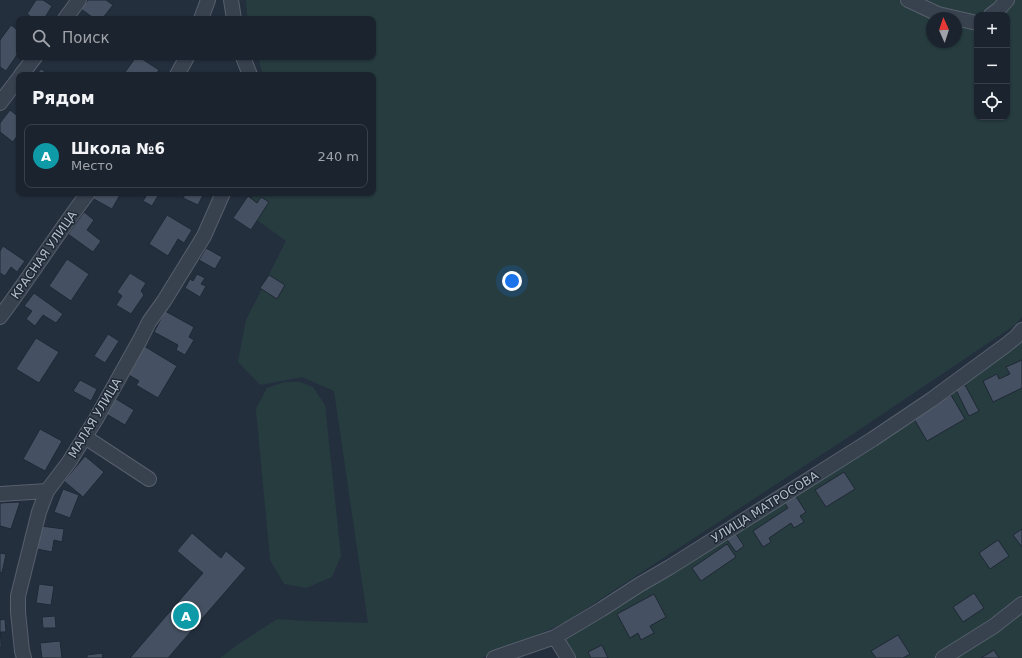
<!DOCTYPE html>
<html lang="ru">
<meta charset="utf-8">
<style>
:root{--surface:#1b232e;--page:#282f3a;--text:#f1f3f6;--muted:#a0a4aa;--line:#39404a;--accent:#b45309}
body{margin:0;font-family:"DejaVu Sans",sans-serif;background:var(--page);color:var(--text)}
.controls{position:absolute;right:12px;top:12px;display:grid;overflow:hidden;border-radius:8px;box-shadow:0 1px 3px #0004}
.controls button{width:36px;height:36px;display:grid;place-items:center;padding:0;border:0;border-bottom:1px solid var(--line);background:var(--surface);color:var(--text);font:20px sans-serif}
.compass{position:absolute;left:926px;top:12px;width:36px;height:36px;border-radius:50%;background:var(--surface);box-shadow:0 1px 3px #0004;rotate:357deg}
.you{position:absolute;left:512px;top:281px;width:14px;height:14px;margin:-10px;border:3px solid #fff;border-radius:50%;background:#1a73e8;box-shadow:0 0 0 6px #1a73e833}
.badge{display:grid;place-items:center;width:26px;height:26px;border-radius:50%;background:var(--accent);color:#fff;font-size:13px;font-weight:700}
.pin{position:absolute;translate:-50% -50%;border:2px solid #fff;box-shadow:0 1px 4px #0006}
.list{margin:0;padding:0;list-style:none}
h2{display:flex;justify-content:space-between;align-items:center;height:52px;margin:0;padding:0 16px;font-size:17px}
h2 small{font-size:13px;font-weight:400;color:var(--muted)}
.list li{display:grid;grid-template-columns:26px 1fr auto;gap:12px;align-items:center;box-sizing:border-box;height:64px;margin:0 8px 8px;padding:0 8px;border:1px solid var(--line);border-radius:8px}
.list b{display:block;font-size:15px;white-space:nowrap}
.list p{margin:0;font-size:13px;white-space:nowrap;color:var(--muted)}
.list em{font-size:13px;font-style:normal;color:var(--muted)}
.icon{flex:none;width:22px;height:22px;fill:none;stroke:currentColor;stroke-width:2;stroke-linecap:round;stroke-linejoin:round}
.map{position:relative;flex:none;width:1022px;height:658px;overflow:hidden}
.search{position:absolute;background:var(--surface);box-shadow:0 1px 3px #0004;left:16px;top:16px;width:360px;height:44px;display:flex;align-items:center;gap:10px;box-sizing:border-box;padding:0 14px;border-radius:8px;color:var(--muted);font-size:15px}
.panel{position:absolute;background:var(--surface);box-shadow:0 1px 3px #0004;left:16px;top:72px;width:360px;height:124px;border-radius:8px}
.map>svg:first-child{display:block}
</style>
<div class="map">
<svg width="1022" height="658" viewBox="0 0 1022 658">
<rect width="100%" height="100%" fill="#242f3e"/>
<!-- green -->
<path fill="#263c3f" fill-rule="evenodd" d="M246 0H1022V317L1015 325 844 440 564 623 491 655 481 658H220L237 645 277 619 305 621 368 623 334 391 302 377 260 385 238 362 246 320 286 241 250 215 253 193H373V75H263L258 57H373V19H248L247 14ZM977 15H1007V117H977ZM932 18H956V42H932Z
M1022 326V658H570L558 639 793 492Z
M285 382H300L313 387 325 405 341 556 332 577 306 588 284 584 270 560 256 409 267 388Z"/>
<!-- building -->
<path fill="#455162" stroke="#1f2835" d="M36 0H43L52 6 44 19H34L27 14Z
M88 0H106L113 5 102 19H95L81 9Z
M11 25 19 31V52L6 71 0 67V40Z
M136 57H139L159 70 155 75H123Z
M41 69 50 75H36Z
M10 110 19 117V133L13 142 0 132V123Z
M93 193H121L112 209 90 197Z
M148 193H157L159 194 152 206 143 201Z
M186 193H204L198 205 183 198Z
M248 196 257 203 261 197 269 202 251 230 233 218Z
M84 212 94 220 87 230 101 241 93 252 68 234Z
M167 215 192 230 184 243 178 239 168 256 149 244Z
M3 246 25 261 17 272 11 267 5 276 0 273V251Z
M206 248 222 257 215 269 199 260Z
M67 259 89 274 71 301 49 286Z
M130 273 146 283 141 291 144 295 131 314 116 305 122 296 117 292Z
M197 274 205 278 201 284 206 286 200 297 185 288 190 279 193 281Z
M269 275 285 285 277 299 260 288Z
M34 293 63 314 56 323 43 315 35 326 26 319 32 311 24 306Z
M165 311 194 327 189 337 194 340 185 355 176 350 178 345 154 332Z
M108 334 119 341 105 363 94 356Z
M36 338 59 352 39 383 16 369Z
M144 346 177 366 158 398 136 385 139 381 127 374Z
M1022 360V388L993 402 983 381 997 374 999 379 1010 374 1006 367Z
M80 380 97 389 91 401 73 391Z
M965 385 979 411 969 416 956 390Z
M951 395 965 419 927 441 913 417Z
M113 397 134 410 125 425 103 412Z
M40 429 62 441 45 471 23 459Z
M85 456 104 472 83 497 64 481Z
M844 472 855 489 826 507 815 490Z
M63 489 79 495 70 518 54 512Z
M793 492 806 512 800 516 804 522 794 528 791 523 769 538 771 542 763 547 753 531 788 508 782 499Z
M20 502 11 529 0 526V503Z
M41 526 64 529 62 542 54 540 52 552 37 549Z
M1022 529V547L1013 535Z
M734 531 744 546 736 552 725 537Z
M192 533 221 558 226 551 246 568 168 658H130L203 573 177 551Z
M998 540 1009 556 990 569 979 553Z
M727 544 736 557 701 581 692 568Z
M0 553 6 554 2 573 0 572Z
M39 584 54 586 51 605 36 603Z
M974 593 984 608 963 622 953 607Z
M654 594 666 617 650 626 654 633 641 640 638 633 630 638 617 614Z
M55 616 56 628H43L42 617Z
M5 619 6 632H0L2 647H0V620Z
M898 635 910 654 903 658H876L871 651Z
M60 641 62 658H42L40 643Z
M602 645 608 658H591L588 652Z
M994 650 999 658H981Z
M102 653 103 658H87V655Z"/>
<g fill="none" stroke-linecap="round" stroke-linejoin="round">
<!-- minor casing -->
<g stroke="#565f6c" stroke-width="16">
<path id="minor" d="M231 0 234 19
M908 0 938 14 977 23
M991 15 999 9 1007 0
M65 19 79 0
M201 19 208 0
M243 57 250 75
M21 75 35 57
M177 75 187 57
M0 103 19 78
M0 317C30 277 57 234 88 193
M85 437 149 479
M0 494 47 491
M555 637 568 658
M24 658 22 651 18 612V596L39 512 47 491 69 462 96 419 140 340 149 322 164 301 204 236 223 193
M494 658 555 637 602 609 639 585 670 567 873 439 931 400 1006 345 1016 337 1022 330
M943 658 994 626 1022 604"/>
</g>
<!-- minor -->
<use href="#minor" stroke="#38414e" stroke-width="14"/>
</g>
<g text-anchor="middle" stroke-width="3" stroke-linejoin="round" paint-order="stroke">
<!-- street labels -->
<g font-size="12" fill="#b4bcc9" stroke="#1d2633">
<text transform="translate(44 255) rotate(-55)" y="4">КРАСНАЯ УЛИЦА</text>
<text transform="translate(95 418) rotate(-59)" y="4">МАЛАЯ УЛИЦА</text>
<text transform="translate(765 507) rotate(-32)" y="4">УЛИЦА МАТРОСОВА</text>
</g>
</g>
</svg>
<div class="controls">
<button>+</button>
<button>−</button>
<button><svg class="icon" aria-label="locate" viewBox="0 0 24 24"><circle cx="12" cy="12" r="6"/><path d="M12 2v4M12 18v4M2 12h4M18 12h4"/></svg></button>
</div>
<svg class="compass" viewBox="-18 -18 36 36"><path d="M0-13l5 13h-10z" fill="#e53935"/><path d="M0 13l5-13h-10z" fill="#a0a4aa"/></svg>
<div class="you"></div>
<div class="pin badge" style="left:186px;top:616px;background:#0f9aa8">A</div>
<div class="search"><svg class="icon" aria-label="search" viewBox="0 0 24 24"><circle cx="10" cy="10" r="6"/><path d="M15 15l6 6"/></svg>Поиск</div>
<section class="panel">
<h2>Рядом<small></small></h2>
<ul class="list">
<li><span class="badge" style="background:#0f9aa8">A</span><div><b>Школа №6</b><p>Место</p></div><em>240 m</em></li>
</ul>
</section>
</div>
